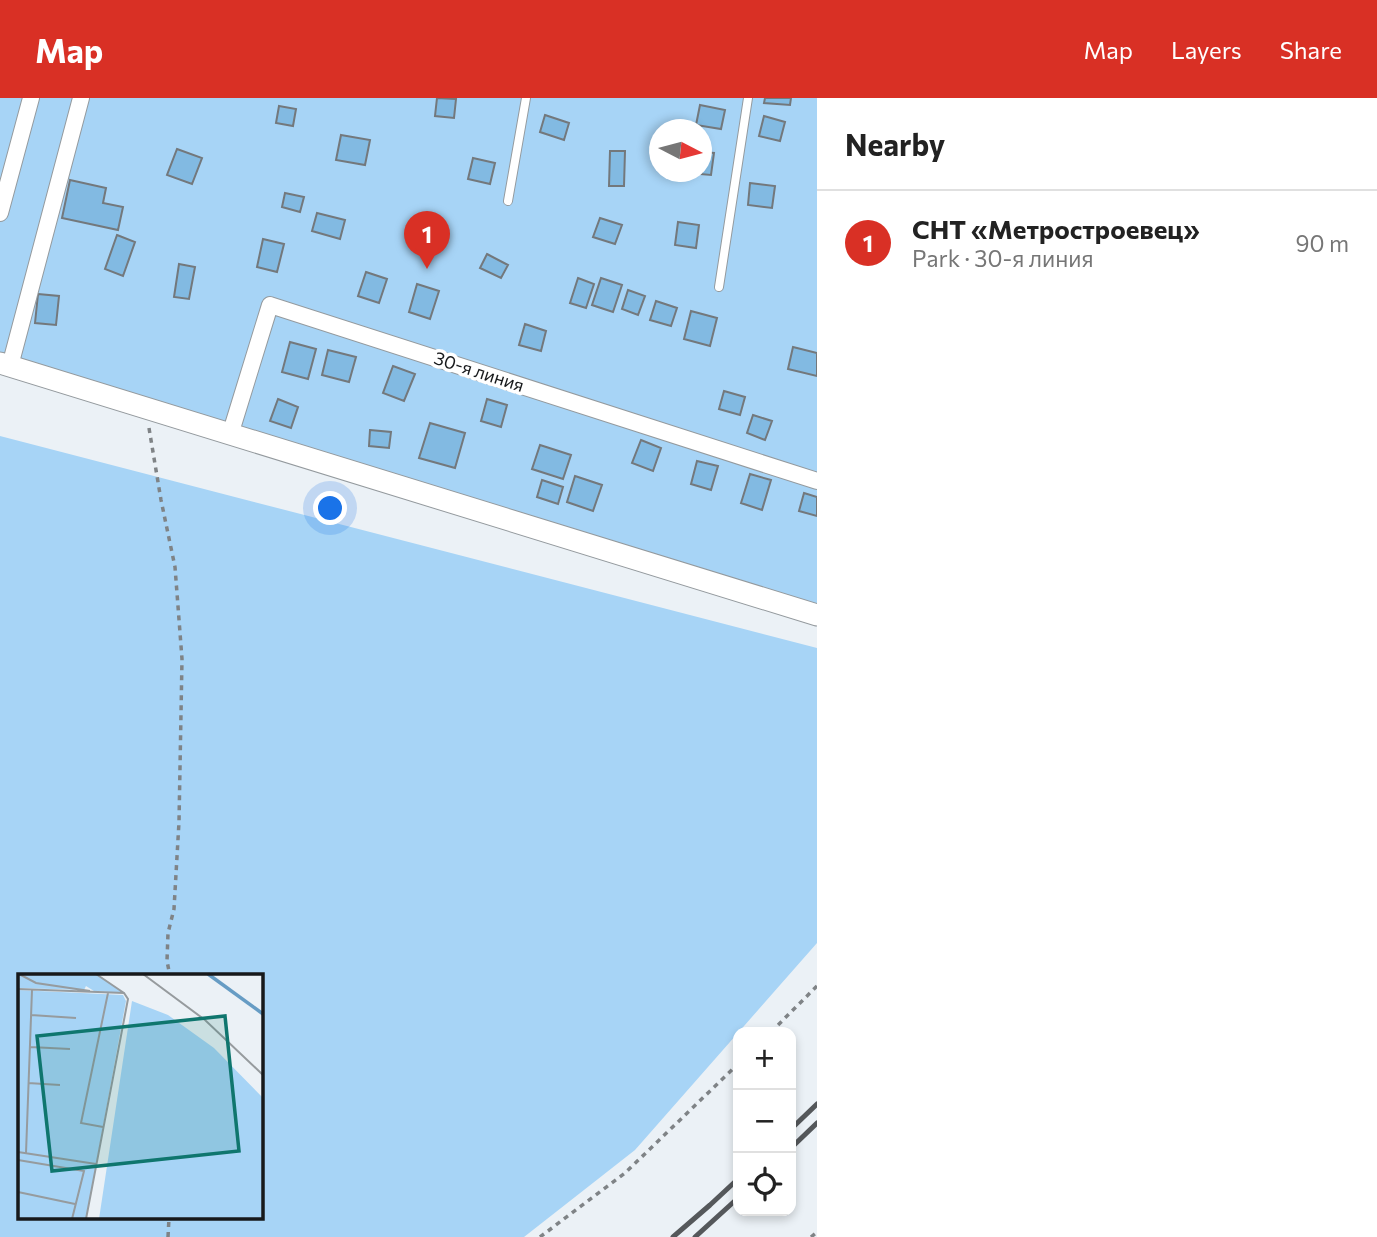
<!DOCTYPE html>
<meta charset="utf-8">
<style>
:root{--surface:#fff;--page:#f2f2f2;--text:#222;--muted:#767676;--line:#e0e0e0;--accent:#d93025}
body{margin:0;font-family:Commissioner,sans-serif;background:var(--page);color:var(--text)}
.controls{position:absolute;right:21px;bottom:21px;display:grid;overflow:hidden;border-radius:14px;box-shadow:0 4px 10px #0003}
.controls button{width:63px;height:63px;display:grid;place-items:center;padding:0;border:0;border-bottom:2px solid var(--line);background:var(--surface);color:var(--text);font:35px sans-serif}
.compass{position:absolute;left:649px;top:21px;width:63px;height:63px;border-radius:50%;background:var(--surface);box-shadow:0 4px 10px #0003;rotate:96deg}
.you{position:absolute;left:331px;top:411px;width:24px;height:24px;margin:-18px;border:5px solid #fff;border-radius:50%;background:#1a73e8;box-shadow:0 0 0 10px #1a73e833}
.badge{display:grid;place-items:center;width:46px;height:46px;border-radius:50%;background:var(--accent);color:#fff;font-size:23px;font-weight:700}
.pin{position:absolute;translate:-50% -58px;filter:drop-shadow(0 2px 4px #0008)}
.pin::after{content:'';position:absolute;top:37px;width:24px;height:21px;background:inherit;clip-path:polygon(0 0,100% 0,50% 100%)}
.list{margin:0;padding:0;list-style:none}
h2{display:flex;justify-content:space-between;align-items:center;height:91px;margin:0;padding:0 28px;font-size:30px}
h2 small{font-size:23px;font-weight:400;color:var(--muted)}
.list li{display:grid;grid-template-columns:46px 1fr auto;gap:21px;align-items:center;box-sizing:border-box;height:105px;padding:0 28px;border-top:2px solid var(--line)}
.list b{display:block;font-size:26px;white-space:nowrap}
.list p{margin:0;font-size:23px;white-space:nowrap;color:var(--muted)}
.list em{font-size:23px;font-style:normal;color:var(--muted)}
.icon{flex:none;width:38px;height:38px;fill:none;stroke:currentColor;stroke-width:2;stroke-linecap:round;stroke-linejoin:round}
.map{position:relative;flex:none;width:817px;height:1139px;overflow:hidden}
header{display:flex;align-items:center;gap:42px;box-sizing:border-box;height:98px;padding:0 35px;background:var(--accent);color:#fff}
header strong{font-size:33px}
nav{display:flex;gap:38px;margin-inline-start:auto;font-size:24px}
main{display:flex}
aside{flex:1;background:var(--surface)}
.map>svg:first-child{display:block}
</style>
<header>
<strong>Map</strong>
<nav><a>Map</a><a>Layers</a><a>Share</a></nav>
</header>
<main>
<div class="map">
<svg width="817" height="1139" viewBox="0 0 817 1139">
<rect width="100%" height="100%" fill="#ebf1f6"/>
<!-- green -->
<path fill="#a7d4f6" fill-rule="evenodd" d="M0 0H817V507L0 265ZM660 32H702V74H660Z
M0 338 817 550V845L635 1052 524 1139H0ZM261 878V1120H19V878Z"/>
<!-- building -->
<path fill="#82bae2" stroke="#73787c" stroke-width="2" d="M437 0 456 1 454 20 435 18Z
M765 0H791L790 7 764 5Z
M700 7 725 12 721 31 696 27Z
M279 8 296 11 293 28 276 25Z
M545 17 569 25 564 42 540 34Z
M764 18 785 24 780 43 759 38Z
M341 37 370 42 365 67 336 62Z
M177 51 202 60 192 86 167 77Z
M610 53H625L624 88H609Z
M702 54 714 55 711 77 688 75 689 74H702Z
M473 60 495 65 490 86 468 81Z
M70 82 106 90 103 105 123 109 118 132 62 120Z
M750 85 775 88 772 110 748 107Z
M285 95 304 99 300 114 282 109Z
M317 115 345 122 340 141 312 133Z
M600 120 622 127 615 146 593 139Z
M678 124 699 127 696 150 675 147Z
M117 137 135 144 123 178 105 171Z
M263 141 284 146 277 174 257 169Z
M487 156 508 167 501 180 480 170Z
M179 166 195 169 189 201 174 199Z
M366 174 387 181 379 205 358 198Z
M578 180 594 186 586 210 570 205Z
M601 180 622 187 613 214 592 207Z
M417 186 439 193 430 221 409 214Z
M628 192 645 198 638 217 622 211Z
M38 196 59 198 56 227 35 225Z
M656 203 677 210 671 228 650 222Z
M691 213 717 220 710 248 684 241Z
M525 226 546 233 541 253 519 247Z
M290 244 316 251 308 281 282 274Z
M793 249 817 255V278L788 271Z
M328 252 356 259 349 284 322 277Z
M393 268 415 276 404 303 383 295Z
M724 293 745 299 740 317 719 311Z
M278 301 298 309 291 330 270 323Z
M487 301 507 307 501 329 481 323Z
M753 317 772 323 765 342 747 335Z
M430 325 465 335 455 370 419 360Z
M370 332 391 334 389 350 369 348Z
M641 342 661 350 653 373 632 365Z
M540 347 571 357 563 381 532 371Z
M697 363 718 368 711 392 691 386Z
M750 376 771 382 762 412 741 405Z
M575 378 602 387 593 413 567 404Z
M542 382 563 389 558 406 537 399Z
M804 395 817 399V418L799 413Z"/>
<g fill="none" stroke-linecap="round" stroke-linejoin="round">
<!-- service casing -->
<g stroke="#949a9e" stroke-width="10">
<path id="service" d="M508 103 526 0
M719 189 748 0"/>
</g>
<!-- minor casing -->
<g stroke="#949a9e" stroke-width="18">
<path id="minor" d="M0 115 31 0
M10 268 81 0
M230 337 270 207 817 383"/>
</g>
<!-- tertiary casing -->
<g stroke="#949a9e" stroke-width="23">
<path id="tertiary" d="M0 265 817 517"/>
</g>
<!-- path -->
<path stroke="#7f8386" stroke-width="3.5" stroke-dasharray="5 5" stroke-linecap="butt" d="M149 330 161 402 175 469 182 561 179 724 174 811 168 835 167 863 170 878
M771 934 817 888
M168 1139 169 1120
M540 1139 625 1075 738 966
M811 1139 817 1134"/>
<!-- service -->
<use href="#service" stroke="#fff" stroke-width="8"/>
<!-- minor -->
<use href="#minor" stroke="#fff" stroke-width="16"/>
<!-- tertiary -->
<use href="#tertiary" stroke="#fff" stroke-width="21"/>
<!-- rail -->
<path stroke="#55585b" stroke-width="5" d="M791 1031 817 1006
M791 1050 817 1025
M673 1139 710 1107 738 1081
M695 1139 738 1100"/>
</g>
<g text-anchor="middle" stroke-width="7" stroke-linejoin="round" paint-order="stroke">
<!-- street labels -->
<g font-size="18" fill="#17191b" stroke="#fff">
<text transform="translate(479 274) rotate(18)" y="6">30-я линия</text>
</g>
</g>
<!-- overview -->
<g transform="translate(18 876)">
<rect width="245" height="245" fill="#ebf1f6"/>
<path d="M0 0H79L106 19 76 17 68 12 66 16 0 14ZM0 16 105 21 108 27 68 245H0ZM114 27 150 41 196 74 245 124V245H81Z" fill="#a7d4f6"/>
<path fill="none" stroke="#669cc4" stroke-width="3.5" d="M190 0 245 40"/>
<path fill="none" stroke="#969b9e" stroke-width="2" d="M1 0 18 9 72 17M78 0 106 19M125 0 187 46 245 101M0 15 106 19 110 25 68 245M13 41 58 44M12 73 52 75M10 109 42 111M85 153 63 149 90 19M0 178 78 190M8 179 14 16M0 186 66 197 54 245M0 218 57 230"/>
<path fill="#0f766e" fill-opacity="0.15" stroke="#0f766e" stroke-width="3.5" d="M207 42 221 177 34 197 19 62Z"/>
<rect width="245" height="245" fill="none" stroke="#17191b" stroke-width="3.5"/>
</g>
</svg>
<div class="controls">
<button>+</button>
<button>−</button>
<button><svg class="icon" aria-label="locate" viewBox="0 0 24 24"><circle cx="12" cy="12" r="6"/><path d="M12 2v4M12 18v4M2 12h4M18 12h4"/></svg></button>
</div>
<svg class="compass" viewBox="-18 -18 36 36"><path d="M0-13l5 13h-10z" fill="#e53935"/><path d="M0 13l5-13h-10z" fill="#767676"/></svg>
<div class="you"></div>
<div class="pin badge" style="left:427px;top:171px">1</div>
</div>
<aside>
<h2>Nearby<small></small></h2>
<ul class="list">
<li><span class="badge">1</span><div><b>СНТ «Метростроевец»</b><p>Park · 30-я линия</p></div><em>90 m</em></li>
</ul>
</aside>
</main>
